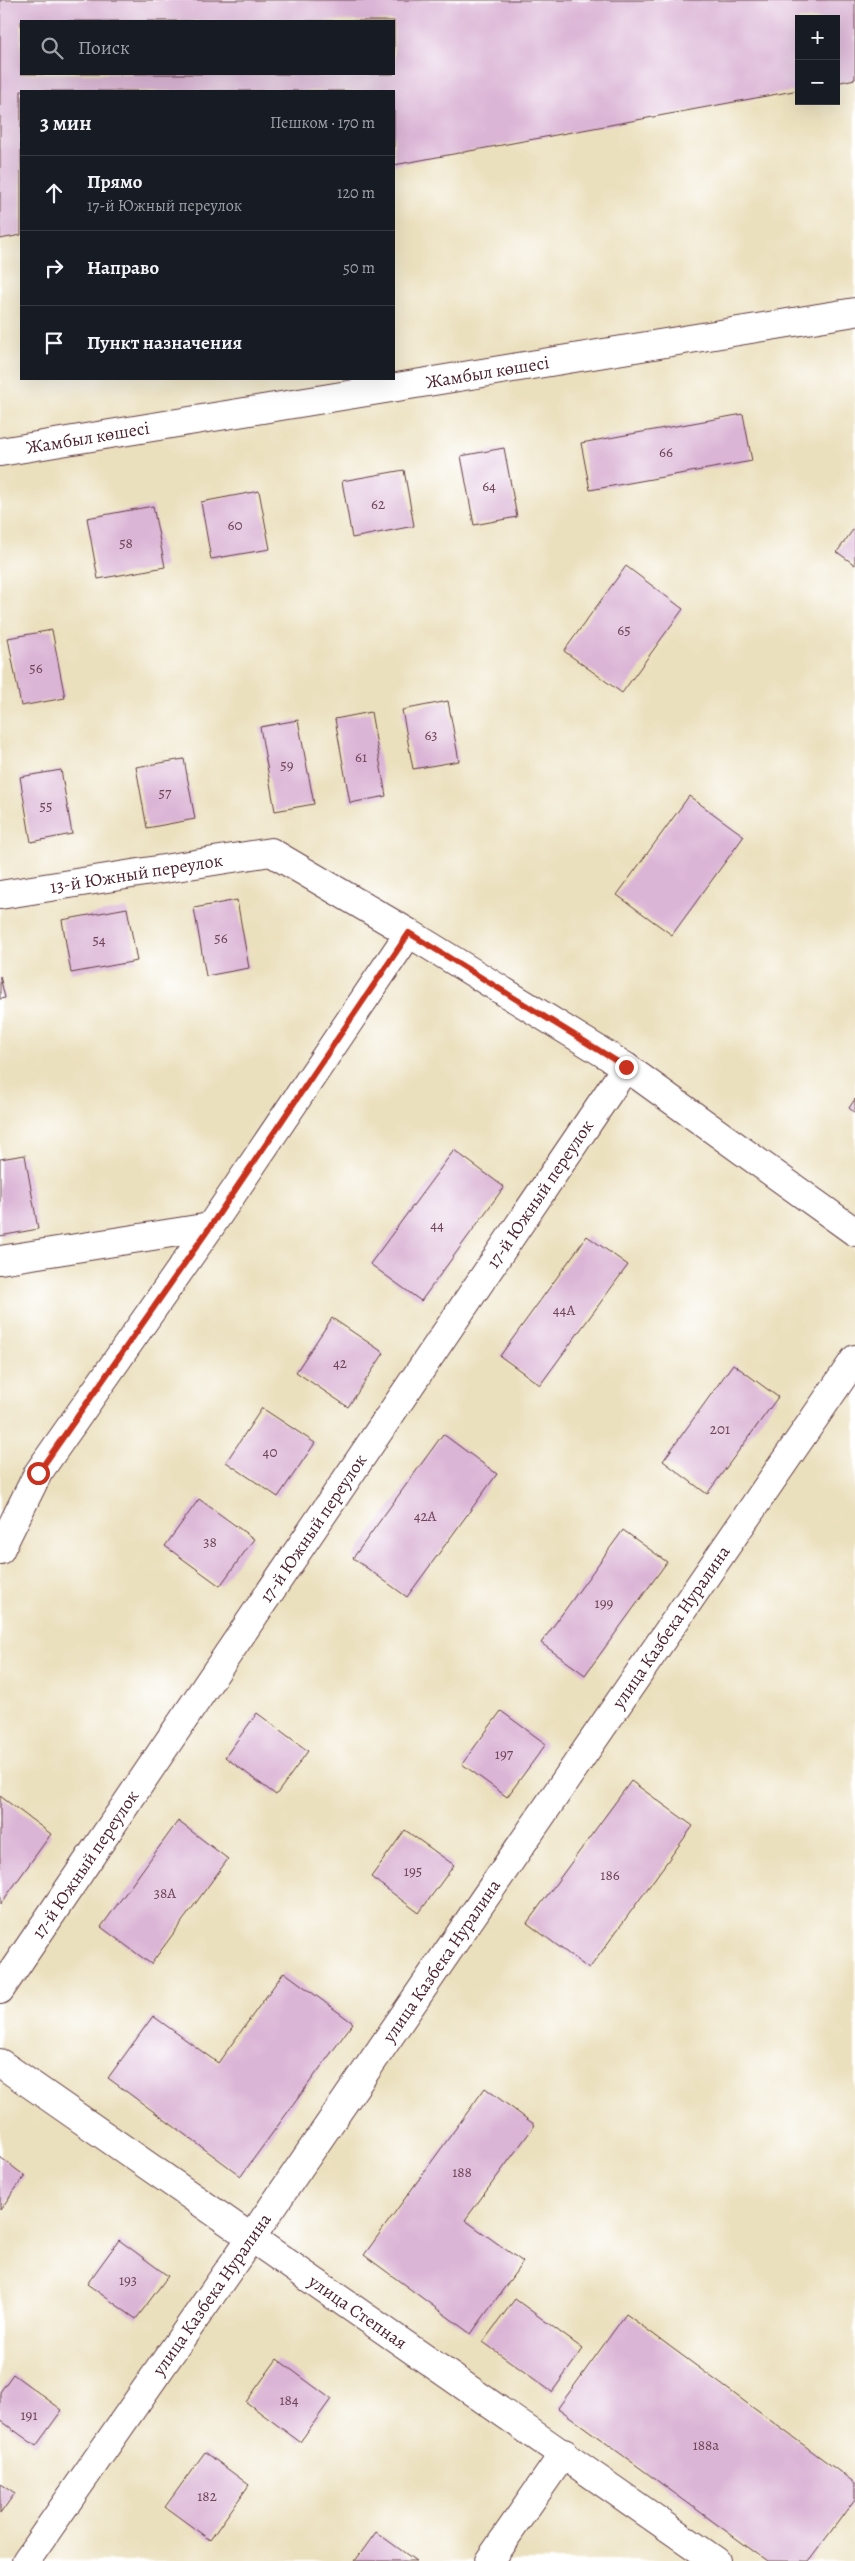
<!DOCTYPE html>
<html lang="ru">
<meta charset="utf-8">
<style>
:root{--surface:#171b24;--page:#20242c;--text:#f1f3f6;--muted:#9ea1a6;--line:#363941}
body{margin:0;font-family:Alegreya,serif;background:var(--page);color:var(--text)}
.controls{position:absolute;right:15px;top:15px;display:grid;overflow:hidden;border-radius:0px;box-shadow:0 5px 20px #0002}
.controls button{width:45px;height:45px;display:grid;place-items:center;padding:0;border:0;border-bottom:1px solid var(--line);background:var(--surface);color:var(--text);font:25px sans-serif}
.stop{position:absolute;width:15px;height:15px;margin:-11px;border:4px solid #c8321e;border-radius:50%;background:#fff}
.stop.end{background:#c8321e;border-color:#fff;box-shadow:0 1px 5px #0008}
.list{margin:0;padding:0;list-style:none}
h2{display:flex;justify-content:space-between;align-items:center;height:65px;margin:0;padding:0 20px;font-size:21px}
h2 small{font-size:16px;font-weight:400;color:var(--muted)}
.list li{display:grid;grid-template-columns:32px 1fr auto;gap:15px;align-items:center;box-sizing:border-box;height:75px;padding:0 20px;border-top:1px solid var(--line)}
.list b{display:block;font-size:19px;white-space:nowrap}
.list p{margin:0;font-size:16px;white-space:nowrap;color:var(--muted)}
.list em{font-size:16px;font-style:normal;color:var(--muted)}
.icon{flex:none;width:28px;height:28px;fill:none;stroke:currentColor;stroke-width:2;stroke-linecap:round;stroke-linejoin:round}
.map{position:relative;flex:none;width:855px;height:2561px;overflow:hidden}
.search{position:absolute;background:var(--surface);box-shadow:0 5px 20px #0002;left:20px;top:20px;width:375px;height:55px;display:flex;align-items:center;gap:12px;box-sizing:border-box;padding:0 18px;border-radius:0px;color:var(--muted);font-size:19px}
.panel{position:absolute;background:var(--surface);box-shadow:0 5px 20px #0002;left:20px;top:90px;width:375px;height:290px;border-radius:0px}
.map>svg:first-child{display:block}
</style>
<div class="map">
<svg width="855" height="2561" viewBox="0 0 855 2561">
<rect width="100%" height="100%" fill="#fff"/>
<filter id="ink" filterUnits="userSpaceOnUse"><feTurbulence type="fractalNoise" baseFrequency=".02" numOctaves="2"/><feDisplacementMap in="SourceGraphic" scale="10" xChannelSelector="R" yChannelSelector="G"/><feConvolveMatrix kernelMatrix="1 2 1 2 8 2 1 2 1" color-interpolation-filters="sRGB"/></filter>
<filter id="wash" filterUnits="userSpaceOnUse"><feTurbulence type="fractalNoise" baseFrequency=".0096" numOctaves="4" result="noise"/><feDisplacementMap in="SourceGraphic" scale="20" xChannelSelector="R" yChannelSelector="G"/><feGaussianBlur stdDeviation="1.12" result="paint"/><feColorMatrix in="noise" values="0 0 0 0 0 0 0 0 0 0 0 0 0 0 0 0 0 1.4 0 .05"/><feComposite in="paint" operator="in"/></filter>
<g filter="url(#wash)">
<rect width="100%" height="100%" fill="#ebe0be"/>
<g id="blocks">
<!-- building -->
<path fill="#dbb5d6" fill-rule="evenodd" d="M0 0H855V79L836 83V19H799V90L394 165V91H21V235L0 239ZM21 21H394V74H21Z
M743 414 752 461 590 490 581 443Z
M504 448 517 517 474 525 461 456Z
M404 470 414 526 352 538 342 481Z
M259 491 270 549 211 559 201 502Z
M153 506 165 567 98 579 87 518Z
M855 527V565L837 552Z
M626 566 683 609 622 693 564 651Z
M52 630 65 698 21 706 8 638Z
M448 701 459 761 413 769 402 710Z
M371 712 386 796 350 803 335 719Z
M298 720 314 804 275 811 260 727Z
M184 759 195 819 147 828 136 767Z
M61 770 72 834 31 842 20 777Z
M689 796 744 836 672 935 617 895Z
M237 900 249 968 206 976 194 908Z
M127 908 137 961 71 973 62 920Z
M0 976 5 998 0 999Z
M855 1099V1113L849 1108Z
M454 1150 504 1187 421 1301 370 1264Z
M25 1155 38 1229 0 1236V1159Z
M587 1236 628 1265 540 1385 500 1356Z
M332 1318 384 1353 348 1407 296 1372Z
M733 1364 778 1397 707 1494 663 1461Z
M262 1408 315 1443 278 1497 226 1462Z
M443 1434 497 1474 407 1597 353 1558Z
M199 1499 254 1539 220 1586 165 1546Z
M623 1530 667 1562 585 1675 541 1643Z
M501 1711 546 1744 507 1797 462 1764Z
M257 1713 308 1751 276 1795 225 1757Z
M631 1781 693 1826 589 1969 527 1923Z
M0 1796 51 1834 0 1905Z
M178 1821 228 1859 151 1964 101 1927Z
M405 1830 454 1865 419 1913 371 1877Z
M284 1972 353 2023 241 2176 108 2078 153 2016 218 2063Z
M485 2088 535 2125 465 2220 523 2262 471 2334 364 2255Z
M0 2157 25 2176 0 2210Z
M119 2240 168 2276 136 2319 87 2284Z
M515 2299 583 2349 552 2392 483 2342Z
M626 2314 855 2483V2499L809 2561H767L558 2408Z
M277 2359 331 2399 300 2442 246 2402Z
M13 2374 62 2410 36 2446 0 2420V2392Z
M205 2452 249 2485 210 2540 165 2507Z
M0 2483 15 2493 0 2514Z
M376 2532 416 2561H355Z"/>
</g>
</g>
<g filter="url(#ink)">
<use href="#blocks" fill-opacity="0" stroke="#623c41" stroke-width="1"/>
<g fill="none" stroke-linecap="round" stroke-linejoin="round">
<!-- street casing -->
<g stroke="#623c41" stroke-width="30">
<g id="street">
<path id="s1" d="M0 452 855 312"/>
<path id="s2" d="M0 895 271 852 409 933 626 1067 855 1232"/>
<path d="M0 1260 210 1227"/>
<path d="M0 1550 38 1473 210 1227 409 933"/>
<path id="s3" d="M0 1990 626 1067"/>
<path d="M489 2561 564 2453"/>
</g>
</g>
<!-- secondary casing -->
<g stroke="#623c41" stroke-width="30">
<g id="secondary">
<path id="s4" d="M0 2063 716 2561"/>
<path id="s5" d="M26 2561 251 2238 855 1359"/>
</g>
</g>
<!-- street -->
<use href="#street" stroke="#fff" stroke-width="28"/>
<!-- secondary -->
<use href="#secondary" stroke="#fff" stroke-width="28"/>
</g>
</g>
<g fill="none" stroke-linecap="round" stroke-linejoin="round" filter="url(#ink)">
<!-- route -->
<path stroke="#c8321e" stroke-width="6" d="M38 1473 210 1227 409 933 626 1067"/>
</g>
<g text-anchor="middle" stroke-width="5" stroke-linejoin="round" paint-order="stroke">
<!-- number labels -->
<g font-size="15" fill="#6e4456">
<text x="666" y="457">66</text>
<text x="489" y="491">64</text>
<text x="378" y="509">62</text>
<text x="235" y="530">60</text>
<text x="126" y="548">58</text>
<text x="624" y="635">65</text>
<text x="36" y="673">56</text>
<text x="431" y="740">63</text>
<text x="361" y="762">61</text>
<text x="287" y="770">59</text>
<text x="165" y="798">57</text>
<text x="46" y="811">55</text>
<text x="221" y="943">56</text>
<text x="99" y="945">54</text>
<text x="437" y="1230">44</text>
<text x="564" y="1315">44А</text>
<text x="340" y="1368">42</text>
<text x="720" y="1434">201</text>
<text x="270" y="1457">40</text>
<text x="425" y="1521">42А</text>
<text x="210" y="1547">38</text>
<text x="604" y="1608">199</text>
<text x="504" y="1759">197</text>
<text x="413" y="1876">195</text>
<text x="610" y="1880">186</text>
<text x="165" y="1898">38А</text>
<text x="462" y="2177">188</text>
<text x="128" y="2285">193</text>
<text x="289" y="2405">184</text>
<text x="29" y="2420">191</text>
<text x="706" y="2450">188а</text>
<text x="207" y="2501">182</text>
</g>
<!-- street labels -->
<g font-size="18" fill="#4a1f2b" stroke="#fff">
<text dy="6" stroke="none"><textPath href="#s1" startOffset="494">Жамбыл көшесі</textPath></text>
<text dy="6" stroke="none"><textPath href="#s1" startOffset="89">Жамбыл көшесі</textPath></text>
<text dy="6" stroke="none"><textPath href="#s2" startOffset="138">13-й Южный переулок</textPath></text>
<text dy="6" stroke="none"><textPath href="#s3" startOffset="962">17-й Южный переулок</textPath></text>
<text dy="6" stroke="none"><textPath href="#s3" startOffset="558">17-й Южный переулок</textPath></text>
<text dy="6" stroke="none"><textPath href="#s5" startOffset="1135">улица Казбека Нуралина</textPath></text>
<text dy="6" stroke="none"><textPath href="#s3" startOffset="152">17-й Южный переулок</textPath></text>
<text dy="6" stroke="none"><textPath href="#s5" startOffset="730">улица Казбека Нуралина</textPath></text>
<text dy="6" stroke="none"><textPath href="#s5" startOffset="325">улица Казбека Нуралина</textPath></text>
<text dy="6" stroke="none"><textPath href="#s4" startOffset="436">улица Степная</textPath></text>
</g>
</g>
</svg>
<div class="controls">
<button>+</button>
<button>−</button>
</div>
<div class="stop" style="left:38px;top:1473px"></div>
<div class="stop end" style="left:626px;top:1067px"></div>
<div class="search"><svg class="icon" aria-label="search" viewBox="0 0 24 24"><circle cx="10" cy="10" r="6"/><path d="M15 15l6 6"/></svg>Поиск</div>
<section class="panel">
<h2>3 мин<small>Пешком · 170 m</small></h2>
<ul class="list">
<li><svg class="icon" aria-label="ahead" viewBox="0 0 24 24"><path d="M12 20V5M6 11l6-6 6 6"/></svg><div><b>Прямо</b><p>17-й Южный переулок</p></div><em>120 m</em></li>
<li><svg class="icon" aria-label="right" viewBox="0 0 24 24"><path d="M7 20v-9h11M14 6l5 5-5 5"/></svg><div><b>Направо</b></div><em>50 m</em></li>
<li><svg class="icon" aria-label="arrive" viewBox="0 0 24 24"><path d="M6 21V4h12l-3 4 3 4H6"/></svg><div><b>Пункт назначения</b></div></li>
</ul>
</section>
</div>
